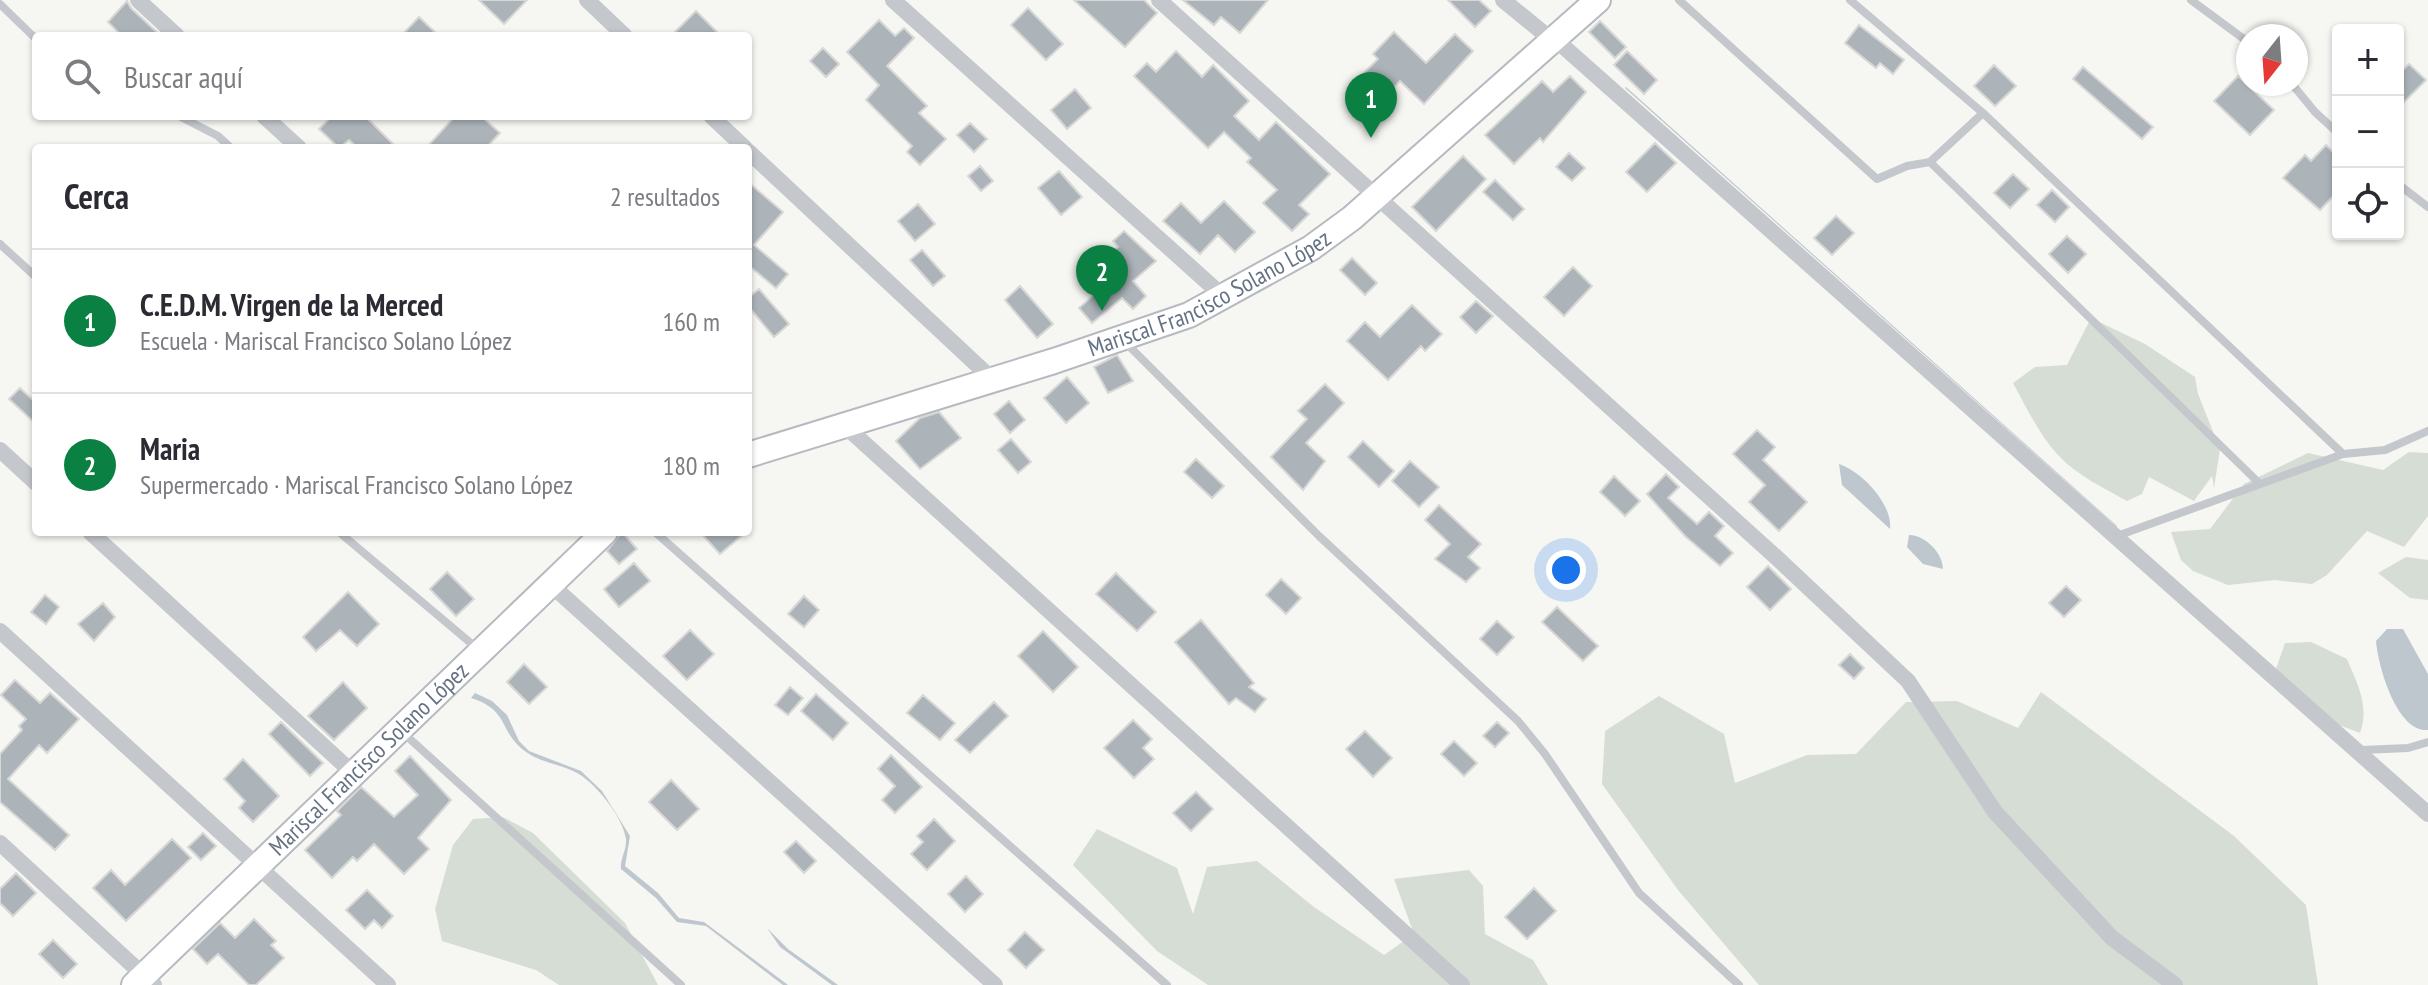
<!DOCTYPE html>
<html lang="es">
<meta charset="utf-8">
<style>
:root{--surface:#fff;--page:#f7f7f7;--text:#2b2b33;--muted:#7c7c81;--line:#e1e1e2;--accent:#0b8043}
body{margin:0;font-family:"PT Sans Narrow",sans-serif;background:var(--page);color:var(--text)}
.controls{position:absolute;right:24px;top:24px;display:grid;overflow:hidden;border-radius:8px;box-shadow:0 2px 6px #0004}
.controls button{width:72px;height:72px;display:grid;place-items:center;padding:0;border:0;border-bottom:2px solid var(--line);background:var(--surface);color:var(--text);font:40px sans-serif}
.compass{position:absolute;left:2236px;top:24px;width:72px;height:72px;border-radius:50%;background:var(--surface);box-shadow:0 2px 6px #0004;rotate:197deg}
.you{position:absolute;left:1566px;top:570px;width:28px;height:28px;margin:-20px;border:6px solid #fff;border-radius:50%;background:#1a73e8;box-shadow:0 0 0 12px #1a73e833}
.badge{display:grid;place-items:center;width:52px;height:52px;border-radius:50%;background:var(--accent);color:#fff;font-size:26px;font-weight:700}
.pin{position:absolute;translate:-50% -66px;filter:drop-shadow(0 2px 4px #0008)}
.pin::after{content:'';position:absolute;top:42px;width:28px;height:24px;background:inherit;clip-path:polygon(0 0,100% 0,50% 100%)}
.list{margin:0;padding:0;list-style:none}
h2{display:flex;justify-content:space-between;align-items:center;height:104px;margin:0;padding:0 32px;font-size:34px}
h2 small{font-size:26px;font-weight:400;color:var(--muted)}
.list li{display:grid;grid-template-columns:52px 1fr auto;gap:24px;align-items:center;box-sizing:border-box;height:144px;padding:0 32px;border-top:2px solid var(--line)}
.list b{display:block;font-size:30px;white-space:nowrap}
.list p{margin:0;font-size:26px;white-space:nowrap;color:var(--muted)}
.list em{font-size:26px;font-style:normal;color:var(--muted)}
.icon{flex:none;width:44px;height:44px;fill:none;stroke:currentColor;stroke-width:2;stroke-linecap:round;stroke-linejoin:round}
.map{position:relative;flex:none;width:2428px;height:985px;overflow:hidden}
.search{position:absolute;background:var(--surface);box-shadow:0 2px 6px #0004;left:32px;top:32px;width:720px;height:88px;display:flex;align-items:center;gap:20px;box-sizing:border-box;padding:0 28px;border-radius:8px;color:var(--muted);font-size:30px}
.panel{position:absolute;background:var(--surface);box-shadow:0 2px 6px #0004;left:32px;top:144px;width:720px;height:392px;border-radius:8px}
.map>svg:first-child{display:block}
</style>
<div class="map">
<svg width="2428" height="985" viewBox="0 0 2428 985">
<rect width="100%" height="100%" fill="#f6f6f3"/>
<!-- green -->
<path fill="#d6ddd4" d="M2091 318 2145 344 2195 377 2198 394 2220 449 2214 488 2212 476 2194 501 2149 477 2142 494 2127 501C2104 488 2078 476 2059 456 2040 436 2026 407 2013 383L2035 367 2067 365Z
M2409 452 2428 453V516L2404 547 2367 531 2327 575 2312 584 2275 580 2228 585 2193 571 2181 560 2171 532 2210 529 2244 484 2308 453 2383 470Z
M2406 557 2428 560V600L2410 598 2378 573Z
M2311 642 2347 659C2357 683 2370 707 2360 733L2339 725 2276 669 2285 643Z
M2041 692 2234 836 2306 905 2318 985H1759L1678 890 1602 784 1605 731 1659 696 1724 734 1735 783 1807 755 1856 754 1906 702 1957 701 2018 728Z
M503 817 533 833 625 923 658 985H559L536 970 442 941 435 909 453 845 473 819Z
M1097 829 1177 868 1193 914 1207 867 1257 861 1314 907 1384 955 1414 934 1394 879 1469 870 1483 886 1485 934 1533 960 1548 985H1208L1157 951 1073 865Z"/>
<!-- water -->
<path fill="#bfc7ce" d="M1626 87 2117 526V527L1625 88Z
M1839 464C1861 471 1893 504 1890 529L1842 485Z
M1909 535C1925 535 1943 553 1943 569L1923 564 1907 547Z
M2387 629H2403L2428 674V730C2397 733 2378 666 2376 641Z
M475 693 492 701 507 715 519 741 529 751 581 771 602 791 630 836 625 866 658 893 679 918 704 922 788 985H783L706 926 677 922 656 898 621 869C620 858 627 850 626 839 623 817 594 780 573 771 555 763 538 762 522 749 499 730 509 710 471 698Z
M767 928 788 949 838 985H832L780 947Z"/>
<!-- building -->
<path fill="#acb3b9" stroke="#d7d8d5" stroke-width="2" d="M479 0H527L504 24Z
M1074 0H1144L1157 13 1125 47Z
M1183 0H1268L1240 33 1221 17 1214 25Z
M1448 0H1479L1491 11 1475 27Z
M127 1 131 8 161 36H122L108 22Z
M1028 8 1063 44 1046 60 1011 25Z
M696 11 721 36H671Z
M419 17 439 36H401Z
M879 20 895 36 904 28 914 38 887 66 927 106 919 113 946 139 920 165 907 152 912 146 866 100 879 85 847 52Z
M1600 21 1626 47 1615 58 1589 32Z
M1859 25 1904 60 1893 74 1880 63 1876 68 1845 43Z
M1394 32 1426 63 1455 34 1473 51 1424 104 1400 81 1372 110 1349 88 1378 59 1373 54Z
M823 48 839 64 826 77 810 61Z
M1176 51 1202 77 1213 65 1249 101 1234 116 1259 140 1276 122 1330 174 1299 205 1309 214 1292 231 1263 203 1277 190 1247 162 1251 158 1224 132 1208 148 1134 76 1147 63 1156 72Z
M1627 51 1657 80 1644 94 1614 65Z
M2409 64 2426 80 2398 108V75Z
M1994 65 2016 86 1995 106 1974 86Z
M2083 67 2153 127 2142 139 2073 79Z
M1570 76 1586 92 1543 142 1540 138 1514 164 1485 135 1542 81 1553 92Z
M2238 76 2274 110 2250 135 2214 101Z
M1075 89 1091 108 1067 129 1051 110Z
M332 116H365L397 148H358L349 140 339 148 319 129Z
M455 116H481L500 133 486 148H426Z
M970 123 987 139 974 152 957 135Z
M1655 143 1676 163 1647 192 1626 172Z
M2326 145 2338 157V191L2320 210 2283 178 2305 155 2311 161Z
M1569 153 1585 168 1572 181 1556 167Z
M1463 156 1486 179 1436 231 1412 207Z
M980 166 993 181 981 191 968 176Z
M1059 171 1082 197 1061 215 1038 188Z
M2013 174 2029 189 2010 208 1994 193Z
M1495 180 1524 209 1513 220 1483 192Z
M748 182 783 212 754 245 788 274 776 288 748 265Z
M2052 190 2069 207 2055 222 2037 205Z
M1224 201 1255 232 1235 252 1218 235 1200 254 1163 221 1181 203 1201 223Z
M918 204 935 224 915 241 898 221Z
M1836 216 1854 233 1832 255 1814 238Z
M1124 231 1156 261 1133 281 1146 296 1133 309 1122 298 1092 323 1079 308 1094 295 1080 279 1118 247 1113 241Z
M2067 236 2086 254 2068 273 2049 254Z
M922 250 945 276 933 286 910 260Z
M1352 258 1377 283 1365 295 1340 270Z
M1573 267 1592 286 1564 316 1544 297Z
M1020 286 1053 324 1037 338 1005 300Z
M759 289 789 324 774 337 748 306V298Z
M1476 301 1493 316 1476 333 1460 317Z
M1412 305 1442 334 1425 351 1421 346 1388 380 1347 341 1365 322 1380 337Z
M1117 355 1133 381 1108 393 1094 367Z
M1067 377 1089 403 1066 423 1044 398Z
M1325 384 1344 403 1306 443 1325 461 1303 490 1271 457 1307 419 1298 411Z
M20 388 36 403V424L9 399Z
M1009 401 1025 420 1010 433 994 414Z
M939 412 961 438 920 469 896 441 920 418Z
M1757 430 1775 447 1763 460 1807 502 1779 531 1749 502 1765 485 1733 454Z
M1011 439 1031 462 1018 473 998 450Z
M1363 441 1394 471 1379 487 1348 457Z
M1196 459 1224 486 1212 498 1184 472Z
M1410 461 1439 487 1419 507 1392 481Z
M1666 474 1679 487 1668 498 1697 524 1709 512 1724 526 1715 536 1733 553 1720 566 1685 536 1647 494Z
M1614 476 1640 501 1625 516 1600 492Z
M1439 505 1481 544 1468 557 1480 568 1466 582 1435 559 1450 544 1425 520Z
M622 532 637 549 619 564 607 551Z
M700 532H746L720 554Z
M634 563 650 581 619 607 604 589Z
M1768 566 1791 589 1770 610 1747 587Z
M447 572 474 599 456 616 430 589Z
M1116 573 1156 612 1137 631 1096 594Z
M1281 579 1301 598 1286 614 1266 595Z
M2066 586 2081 600 2064 617 2049 603Z
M348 592 379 624 357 646 340 630 316 651 303 637Z
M45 595 59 607 46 624 31 612Z
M804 596 819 610 804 627 788 614Z
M103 603 115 617 94 641 78 624Z
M1557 607 1598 646 1583 661 1542 622Z
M1201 620 1254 683 1249 687 1266 699 1255 712 1236 698 1229 704 1175 642Z
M1497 621 1514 637 1497 655 1480 639Z
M690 630 714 654 687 680 663 656Z
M1043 631 1078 667 1053 692 1018 656Z
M1850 654 1864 668 1854 679 1839 665Z
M524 664 547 687 529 704 507 682Z
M15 680 40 703 50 693 79 719 47 753 39 745 8 779 69 835 55 850 0 802V754L22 730 19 726 26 719 1 695Z
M343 682 367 708 334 740 308 716Z
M790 687 803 698 788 715 775 705Z
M816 694 848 723 833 740 801 711Z
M923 695 955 723 940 740 907 713Z
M994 702 1008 716 970 753 955 740Z
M1133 720 1152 739 1143 748 1154 759 1134 778 1104 748Z
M281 722 323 763 310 776 269 734Z
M1497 722 1509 733 1495 747 1483 736Z
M1365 731 1392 758 1373 777 1346 749Z
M1454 741 1477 763 1464 776 1441 754Z
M891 755 922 787 895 813 882 800 895 786 878 769Z
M410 756 451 800 418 838 429 849 404 874 374 844 357 861 353 857 332 878 305 850 341 815 337 811 361 787 394 817 418 795 395 771Z
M243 759 279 796 253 822 239 808 245 801 224 779Z
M671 780 699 809 677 830 649 802Z
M1196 792 1213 809 1191 831 1173 813Z
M934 819 955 841 927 870 911 854 923 842 917 836Z
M203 833 216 846 201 860 188 847Z
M172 839 191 858 126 921 93 888 111 870 125 885Z
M796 841 816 861 804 873 784 852Z
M16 873 36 893 13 916 0 903V889Z
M966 876 983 894 965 912 948 894Z
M1534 888 1556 911 1527 939 1505 917Z
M367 890 393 916 382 928 374 920 365 929 346 910Z
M254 919 276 941 271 945 284 958 256 985H249L218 954 207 964 193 949 220 923 235 938Z
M1025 932 1044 950 1026 968 1008 950Z
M53 940 77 964 63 978 39 954Z"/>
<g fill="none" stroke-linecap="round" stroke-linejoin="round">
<!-- secondary casing -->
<g stroke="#b6bac0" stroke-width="28">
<g id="secondary">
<path id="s1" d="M748 455 1054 361 1189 315 1311 248 1352 218 1598 0"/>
<path id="s2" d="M134 985 605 532"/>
</g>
</g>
<!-- service -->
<path stroke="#c4c7cb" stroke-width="8" d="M1679 0 1877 179 1907 166 1930 162 1983 113
M1850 0 1983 113 2343 454
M2191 0 2248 42
M0 4 36 39
M2292 84 2315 112 2338 133
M179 116 218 136 231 148
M1930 162 2260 484
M2398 184 2428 207
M0 244 36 277
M1123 340 1319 536 1518 721 1545 754 1639 893 1739 985
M339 532 479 650
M655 532 1167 985
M2117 536 2343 454 2385 450 2428 431
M400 730 681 985
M2362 750 2408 748 2428 742"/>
<!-- minor -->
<path stroke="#c4c7cb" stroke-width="16" d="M138 0 177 36
M587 0 625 36
M893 0 1225 298
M1159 0 1777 558 1908 681 1995 812 2112 938 2175 985
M1503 0 1553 41
M1555 39 2428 814
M264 116 299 148
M711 116 745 148
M748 151 992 379
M844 425 1462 985
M0 450 36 483
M90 532 353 773
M549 583 995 985
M0 631 388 985
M0 843 154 985"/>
<!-- secondary -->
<use href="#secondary" stroke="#fff" stroke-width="24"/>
</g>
<g text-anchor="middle" stroke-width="8" stroke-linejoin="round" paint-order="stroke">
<!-- street labels -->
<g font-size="24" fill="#657284" stroke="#fff">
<text dy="8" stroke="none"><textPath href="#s1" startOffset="490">Mariscal Francisco Solano López</textPath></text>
<text dy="8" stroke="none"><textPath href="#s2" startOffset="326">Mariscal Francisco Solano López</textPath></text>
</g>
</g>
</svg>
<div class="controls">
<button>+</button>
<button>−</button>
<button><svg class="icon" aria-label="locate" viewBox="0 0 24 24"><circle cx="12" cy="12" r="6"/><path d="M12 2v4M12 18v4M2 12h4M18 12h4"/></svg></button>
</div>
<svg class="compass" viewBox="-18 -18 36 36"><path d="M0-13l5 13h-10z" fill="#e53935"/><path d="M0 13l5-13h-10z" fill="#7c7c81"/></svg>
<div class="you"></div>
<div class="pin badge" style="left:1371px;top:138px">1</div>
<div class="pin badge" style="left:1102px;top:311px">2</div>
<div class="search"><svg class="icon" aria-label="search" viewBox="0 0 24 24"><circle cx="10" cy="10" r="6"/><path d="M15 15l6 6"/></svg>Buscar aquí</div>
<section class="panel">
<h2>Cerca<small>2 resultados</small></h2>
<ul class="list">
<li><span class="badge">1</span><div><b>C.E.D.M. Virgen de la Merced</b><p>Escuela · Mariscal Francisco Solano López</p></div><em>160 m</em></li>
<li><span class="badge">2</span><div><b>Maria</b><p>Supermercado · Mariscal Francisco Solano López</p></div><em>180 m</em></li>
</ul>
</section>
</div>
